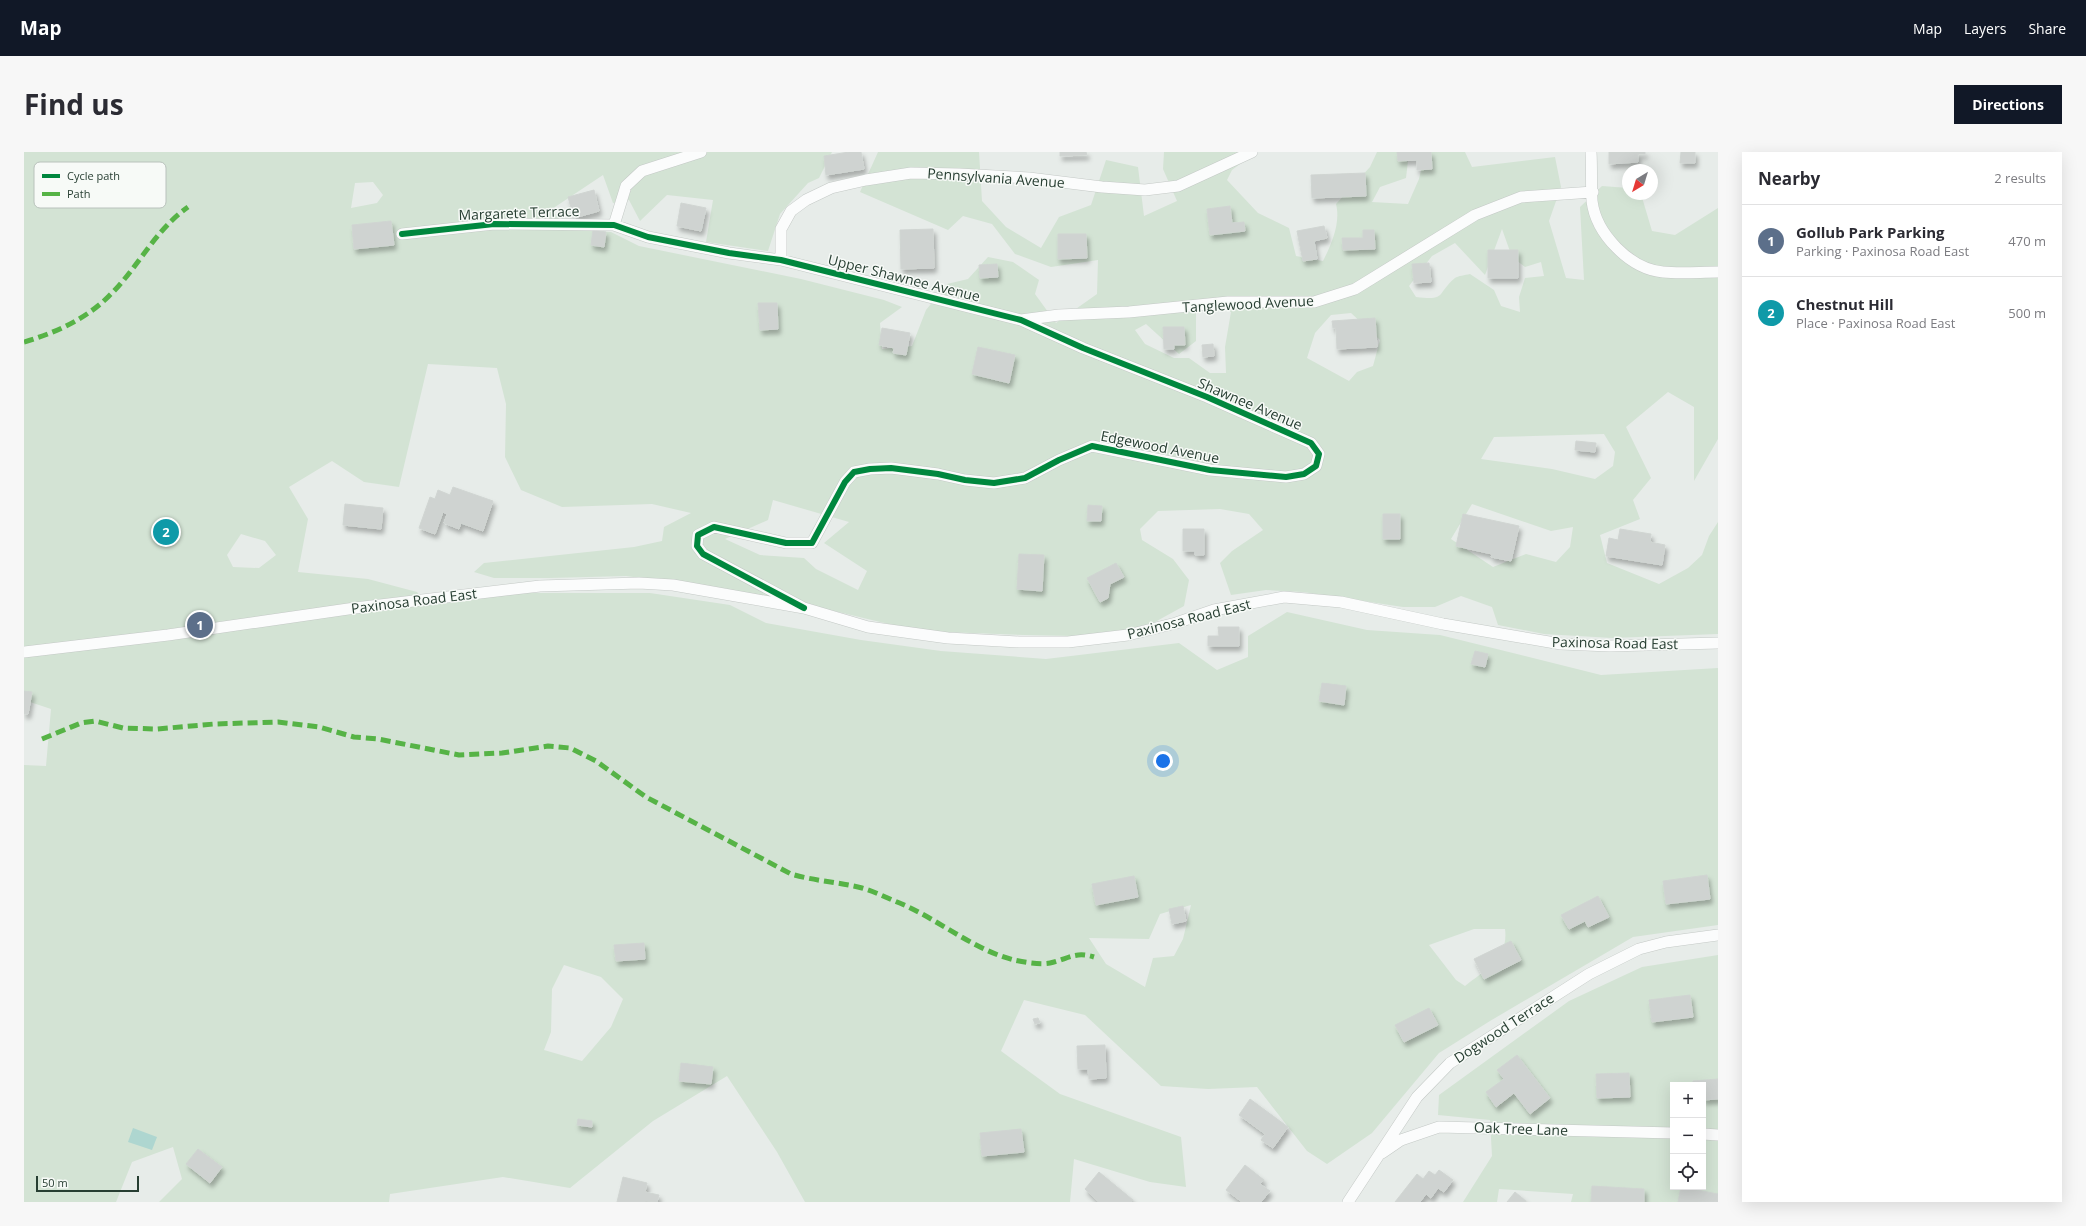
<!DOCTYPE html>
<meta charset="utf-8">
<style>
:root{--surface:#fff;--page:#f7f7f7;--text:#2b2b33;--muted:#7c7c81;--line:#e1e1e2;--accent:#111827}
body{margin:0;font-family:"Open Sans",sans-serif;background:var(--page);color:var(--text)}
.controls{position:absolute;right:12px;bottom:12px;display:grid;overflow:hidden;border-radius:0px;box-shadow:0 4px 16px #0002}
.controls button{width:36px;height:36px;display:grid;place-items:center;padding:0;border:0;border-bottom:1px solid var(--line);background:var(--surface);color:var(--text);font:20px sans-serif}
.compass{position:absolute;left:1598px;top:12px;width:36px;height:36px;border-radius:50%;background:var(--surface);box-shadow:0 4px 16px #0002;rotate:218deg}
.scale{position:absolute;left:12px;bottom:10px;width:103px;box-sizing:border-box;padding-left:4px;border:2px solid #273e32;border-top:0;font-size:11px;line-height:14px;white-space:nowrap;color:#273e32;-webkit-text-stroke:3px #f7faf7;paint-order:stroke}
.you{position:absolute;left:1139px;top:609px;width:14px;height:14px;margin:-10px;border:3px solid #fff;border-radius:50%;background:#1a73e8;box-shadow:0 0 0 6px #1a73e833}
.badge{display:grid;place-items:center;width:26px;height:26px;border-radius:50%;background:var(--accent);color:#fff;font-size:13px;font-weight:700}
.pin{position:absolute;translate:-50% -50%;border:2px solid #fff;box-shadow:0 1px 4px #0006}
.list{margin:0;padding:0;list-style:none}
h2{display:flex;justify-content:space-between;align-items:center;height:52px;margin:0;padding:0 16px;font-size:17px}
h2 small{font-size:13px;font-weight:400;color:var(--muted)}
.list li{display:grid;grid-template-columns:26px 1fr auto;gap:12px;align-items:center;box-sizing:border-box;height:72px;padding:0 16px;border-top:1px solid var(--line)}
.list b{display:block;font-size:15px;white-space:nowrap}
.list p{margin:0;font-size:13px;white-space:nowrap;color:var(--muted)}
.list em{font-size:13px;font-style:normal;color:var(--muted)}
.icon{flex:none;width:22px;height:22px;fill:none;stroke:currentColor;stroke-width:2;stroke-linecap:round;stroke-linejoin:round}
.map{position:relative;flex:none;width:1694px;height:1050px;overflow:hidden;border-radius:0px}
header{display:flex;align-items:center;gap:24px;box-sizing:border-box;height:56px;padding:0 20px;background:var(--accent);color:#fff}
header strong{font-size:19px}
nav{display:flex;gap:22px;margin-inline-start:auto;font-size:14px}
.intro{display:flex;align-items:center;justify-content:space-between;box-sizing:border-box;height:96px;padding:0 24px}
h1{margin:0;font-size:28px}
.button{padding:10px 18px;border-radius:0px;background:var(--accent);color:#fff;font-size:14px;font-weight:700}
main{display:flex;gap:24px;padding:0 24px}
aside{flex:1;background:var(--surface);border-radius:0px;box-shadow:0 4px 16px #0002}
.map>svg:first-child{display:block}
</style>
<header>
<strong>Map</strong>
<nav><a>Map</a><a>Layers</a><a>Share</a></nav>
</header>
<div class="intro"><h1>Find us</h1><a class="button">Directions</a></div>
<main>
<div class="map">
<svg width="1694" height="1050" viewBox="0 0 1694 1050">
<defs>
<filter id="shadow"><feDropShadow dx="2.5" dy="4.5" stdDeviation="2" flood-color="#0004"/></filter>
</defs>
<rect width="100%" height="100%" fill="#e7ece9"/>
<!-- green -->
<path fill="#d3e3d4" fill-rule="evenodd" d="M0 0H808L795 26 784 31 756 62 744 99 682 90 689 48 643 43 616 69 605 48 589 51 579 23 528 57 542 77 587 80 615 94 777 127 860 148 878 155 856 171 858 197 888 194 902 158 923 132 944 127 964 105 989 110 1015 128 1011 142 1032 171 1073 142 1074 108 1027 115 991 102 968 72 939 64 924 78 836 40 854 0H955L958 49 982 75 1017 96 1035 65 1067 53 1082 8 1114 15 1120 64 1153 49 1139 17 1140 0H1232L1208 18 1203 28 1234 61 1265 76 1272 104 1299 109C1307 93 1317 71 1312 52L1346 15 1353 0H1385L1382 26 1356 35 1348 50 1384 52 1395 27 1401 0H1441L1448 15 1531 5 1537 35 1525 69 1542 126 1560 128 1556 55 1578 34 1604 36V42H1617L1628 79 1651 83 1694 56V287L1670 329V255L1644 240 1602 275 1627 326 1609 348 1616 367 1576 383 1583 411 1635 432 1664 416 1678 403 1685 384 1694 370V482L1588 486 1520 482 1474 473 1468 455 1437 444 1411 455H1379L1279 440 1242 438 1207 443 1196 411 1208 399 1239 378 1225 362 1196 357 1134 359 1116 377 1118 388 1149 407 1165 428 1160 454 1131 470 1096 480 1050 484 1001 483 894 479 785 453 690 436 602 424 525 426H470L450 420 460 411 610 395 638 389 640 375 667 361 628 352 538 355 497 338 481 305 482 252 473 216 404 212 375 335 340 330 308 309 265 335 284 367 274 420 344 427 393 440 403 453 497 441H626L706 453 742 471 837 488 917 499 1022 507 1155 491 1193 518 1224 505V484L1263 460 1343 478 1416 483 1577 523 1694 516V773L1609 785 1466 869 1415 901 1348 981 1303 1012 1283 999 1233 935 1184 937 1137 934 1061 863 1000 848 977 899 1036 942 1157 985 1162 1035 1126 1030 1050 1007 1046 1050H781L753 1000 703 924 629 969 546 1036 479 1025 366 1042 365 1050H135L158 1027 149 995 108 1010 92 1050H0V613L22 614 27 557 0 548ZM349 30 359 43 353 51 327 56 331 31ZM1478 77 1488 105 1501 115 1517 110 1520 124 1501 126 1495 145 1496 160 1477 154 1470 138 1446 122C1441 123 1434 124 1431 126 1412 142 1423 149 1392 145L1385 134 1408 104 1431 91 1461 123ZM1188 149 1207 160 1201 195 1202 221H1186L1165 206H1150L1121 192 1111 178 1122 172 1155 202 1172 189V158ZM1327 161 1356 188 1349 214 1333 220 1325 229 1283 206 1291 181 1307 163ZM1580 282 1591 300 1589 314 1571 327 1528 317 1457 307 1470 285ZM749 348 825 370 800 391 843 419 834 438 792 417 780 406 736 403 701 387 744 368ZM1448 352 1527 379 1549 375 1546 395 1532 410 1502 402 1469 415 1427 387ZM217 382 241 389 252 403 235 416 209 415 203 403ZM1167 753 1159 787 1150 804 1129 806 1121 835 1082 812 1065 786 1125 787 1136 762ZM1450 777H1481C1485 806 1461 818 1441 834L1432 828 1405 793ZM540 813 577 825 599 847 587 875 558 909 520 898 527 880 528 837Z
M1694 803V1050H1547L1549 1042 1475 1037 1473 1050H1439L1468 1004 1466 968 1414 963 1415 943 1545 849 1618 815ZM1649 933H1679V1035H1649Z"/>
<!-- water -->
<path fill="#aed6d0" d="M109 976 133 985 128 998 104 990Z"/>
<!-- building -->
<path fill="#cfd3d1" stroke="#d0d5d2" filter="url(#shadow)" d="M825 0H837L840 17 802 23 800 4Z
M1036 0H1062L1063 3 1036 4Z
M1373 0H1407L1408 17 1393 18V8L1374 9Z
M1585 0H1621V2H1614V10L1585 12Z
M1657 0H1671V11H1656Z
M1341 21 1342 44 1288 46 1287 23Z
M570 38 575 59 550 66 544 45Z
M657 51 682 56 677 79 653 74Z
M1206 54 1208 71 1220 70 1221 79 1186 83 1183 57Z
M367 69 370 93 330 97 328 73Z
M1300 74 1303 86 1290 89 1293 107 1279 109 1273 79Z
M909 77 910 116 877 117 876 78Z
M569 78 582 80 580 95 567 93Z
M1339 78H1350L1351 97 1319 98 1318 86H1339Z
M1034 82H1062L1063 106 1034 107Z
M1464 98H1494V126H1464Z
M1405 111 1407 130 1390 131 1388 112Z
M973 112 974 125 956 126 955 113Z
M734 151H753L754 177 736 178Z
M1351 166 1353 195 1313 197 1312 176H1309L1308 169Z
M1139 175H1160L1161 193H1150V197H1140Z
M858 176 886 181 882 203 869 201 870 196 855 193Z
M1189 192 1190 204 1179 205 1178 193Z
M954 195 991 203 985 231 948 222Z
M1552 289 1572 291 1571 300 1551 298Z
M429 335 469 349 459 379 437 371 435 377 420 371 423 362 419 360 411 382 395 376 406 345 411 347 414 338 426 343Z
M321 352 359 356 357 377 319 373Z
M1064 353 1078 354 1077 369H1063Z
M1359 362H1376V387H1359Z
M1439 362 1495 374 1487 409 1467 405 1468 402 1432 394Z
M1159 377H1180V403H1171V399H1159Z
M1596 377 1627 382 1626 390 1641 393 1638 413 1582 404 1585 386 1594 388Z
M995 402 1020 403 1018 439 993 437Z
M1092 411 1100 425 1086 432 1084 446 1076 450 1063 426Z
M1194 475H1215V494H1184V484H1195Z
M1451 499 1464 502 1461 515 1447 512Z
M1298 531 1322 534 1320 553 1295 549Z
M0 539 8 540 4 562H0Z
M1683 723 1686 747 1642 752 1639 729Z
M1110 724 1114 745 1072 753 1068 732Z
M1574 744 1585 765 1564 775 1561 769 1545 777 1537 763Z
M1159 754 1162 769 1148 772 1145 757Z
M1487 789 1497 808 1460 827 1450 807Z
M620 791 621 807 592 809 590 793Z
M1666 843 1669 865 1628 870 1625 848Z
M1405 856 1414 873 1380 890 1371 873Z
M1014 866 1016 871 1011 872 1009 867Z
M1081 893 1082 926 1065 927 1064 917H1054L1053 894Z
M1493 903 1526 946 1506 962 1490 941 1472 955 1462 940 1480 927 1473 918Z
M657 911 689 915 687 932 655 929Z
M1605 921 1606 945 1573 946 1572 922Z
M1694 927V947L1679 948V933H1669V929Z
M1226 947 1264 975 1249 996 1237 988 1241 982 1215 963Z
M554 967 568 969V975L553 973Z
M997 977 1000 1000 958 1004 956 981Z
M174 997 198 1015 186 1031 162 1012Z
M1221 1013 1240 1028 1236 1032 1246 1039 1237 1050H1218L1202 1038Z
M1415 1018 1429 1028 1420 1040 1414 1036 1407 1046 1402 1042 1396 1050H1371L1393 1022 1399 1027 1405 1019 1411 1023Z
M1075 1020 1109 1048 1107 1050H1075L1061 1037Z
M599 1025 623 1031 621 1040 635 1043 633 1050 621 1049V1050H593Z
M1568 1034 1620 1037V1050H1567Z
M1657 1035 1694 1042V1050H1654Z
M1491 1040 1502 1049 1501 1050H1483Z"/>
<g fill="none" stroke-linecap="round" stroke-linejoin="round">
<!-- street casing -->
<g stroke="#c4c9c6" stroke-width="12">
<path id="street" d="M1567 0C1568 16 1567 33 1568 49 1572 82 1606 117 1639 120 1657 122 1676 120 1694 120
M590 73 602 34 618 19 677 0
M378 82 470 72 590 73 624 85 705 101 757 108 997 168 1059 196 1183 245 1287 291 1295 302 1292 314 1280 322 1262 325 1186 318 1068 294 1035 308 1001 326 970 331 941 328 914 322 867 316 846 317 830 320 821 330 788 391H762L690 375 674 383 673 394 679 402 780 456
M757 108V77L767 59 782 48 807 36 842 28 887 21 935 22 1005 26 1078 35 1121 38 1154 34 1228 0
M997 168 1035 163 1105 160 1204 150H1290L1331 137 1451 63 1497 45 1569 40
M0 500 144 483 331 456 516 434 615 431 649 433 780 456 844 475 924 486 995 490H1044L1104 483 1152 471 1190 458 1260 445 1317 450 1419 472 1537 492 1586 494 1694 491
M1679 982 1694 983
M1358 1001 1377 988 1415 975 1649 981
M1324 1050 1393 945 1426 911 1565 822 1615 797 1642 790 1694 783"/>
</g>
<!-- street -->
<use href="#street" stroke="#fbfcfc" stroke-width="11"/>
<!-- quiet -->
<path stroke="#56b346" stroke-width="5" stroke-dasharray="10 5" stroke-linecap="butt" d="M0 190C31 181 62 167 85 144 114 116 130 79 164 55
M18 587 57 571 71 569 99 576 133 577 190 572 254 570 295 575 330 585 354 587 435 603 478 601 524 594 546 596 572 609 622 645 767 722C790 729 815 730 838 736 852 740 865 747 878 752 915 768 950 798 990 808 1000 810 1016 813 1026 811 1044 807 1051 799 1070 805"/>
<!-- cycleway casing -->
<g stroke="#f7faf7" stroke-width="8">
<path id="cycleway" d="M378 82 470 72 590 73 624 85 705 101 757 108 997 168 1059 196 1183 245 1287 291 1295 302 1292 314 1280 322 1262 325 1186 318 1068 294 1035 308 1001 326 970 331 941 328 914 322 867 316 846 317 830 320 821 330 788 391H762L690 375 674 383 673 394 679 402 780 456"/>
</g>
<!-- cycleway -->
<use href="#cycleway" stroke="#00873e" stroke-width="6"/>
</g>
<g text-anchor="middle" stroke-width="3" stroke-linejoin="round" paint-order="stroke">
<!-- street labels -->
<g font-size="14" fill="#273e32" stroke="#f7faf7">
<text transform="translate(972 26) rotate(4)" y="5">Pennsylvania Avenue</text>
<text transform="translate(495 61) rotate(-2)" y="5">Margarete Terrace</text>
<text transform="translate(880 126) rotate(14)" y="5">Upper Shawnee Avenue</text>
<text transform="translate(1224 152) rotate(-3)" y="5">Tanglewood Avenue</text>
<text transform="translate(1226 252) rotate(23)" y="5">Shawnee Avenue</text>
<text transform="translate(1136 295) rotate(11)" y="5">Edgewood Avenue</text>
<text transform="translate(390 449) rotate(-7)" y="5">Paxinosa Road East</text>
<text transform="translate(1165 467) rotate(-14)" y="5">Paxinosa Road East</text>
<text transform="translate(1591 491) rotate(1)" y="5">Paxinosa Road East</text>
<text transform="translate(1480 876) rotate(-33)" y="5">Dogwood Terrace</text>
<text transform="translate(1497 977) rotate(2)" y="5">Oak Tree Lane</text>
</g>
</g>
<!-- legend -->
<rect x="10" y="10" width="132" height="46" rx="6" fill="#f7faf7" stroke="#b9c2bc" stroke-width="1"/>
<rect x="18" y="22" width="18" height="4" fill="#00873e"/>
<rect x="18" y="40" width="18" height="4" fill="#56b346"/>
<g font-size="11" fill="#273e32">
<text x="43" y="28">Cycle path</text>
<text x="43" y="46">Path</text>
</g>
</svg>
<div class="controls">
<button>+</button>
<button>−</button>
<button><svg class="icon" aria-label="locate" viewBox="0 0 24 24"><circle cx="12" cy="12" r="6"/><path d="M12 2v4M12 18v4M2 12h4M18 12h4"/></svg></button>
</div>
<svg class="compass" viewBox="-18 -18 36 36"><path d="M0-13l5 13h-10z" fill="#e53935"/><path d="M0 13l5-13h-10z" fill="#7c7c81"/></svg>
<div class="scale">50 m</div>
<div class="you"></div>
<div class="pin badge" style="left:176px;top:473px;background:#5c6f8a">1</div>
<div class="pin badge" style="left:142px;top:380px;background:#0f9aa8">2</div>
</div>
<aside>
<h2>Nearby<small>2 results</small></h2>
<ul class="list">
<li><span class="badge" style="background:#5c6f8a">1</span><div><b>Gollub Park Parking</b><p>Parking · Paxinosa Road East</p></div><em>470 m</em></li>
<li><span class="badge" style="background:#0f9aa8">2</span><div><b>Chestnut Hill</b><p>Place · Paxinosa Road East</p></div><em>500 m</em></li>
</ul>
</aside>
</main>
